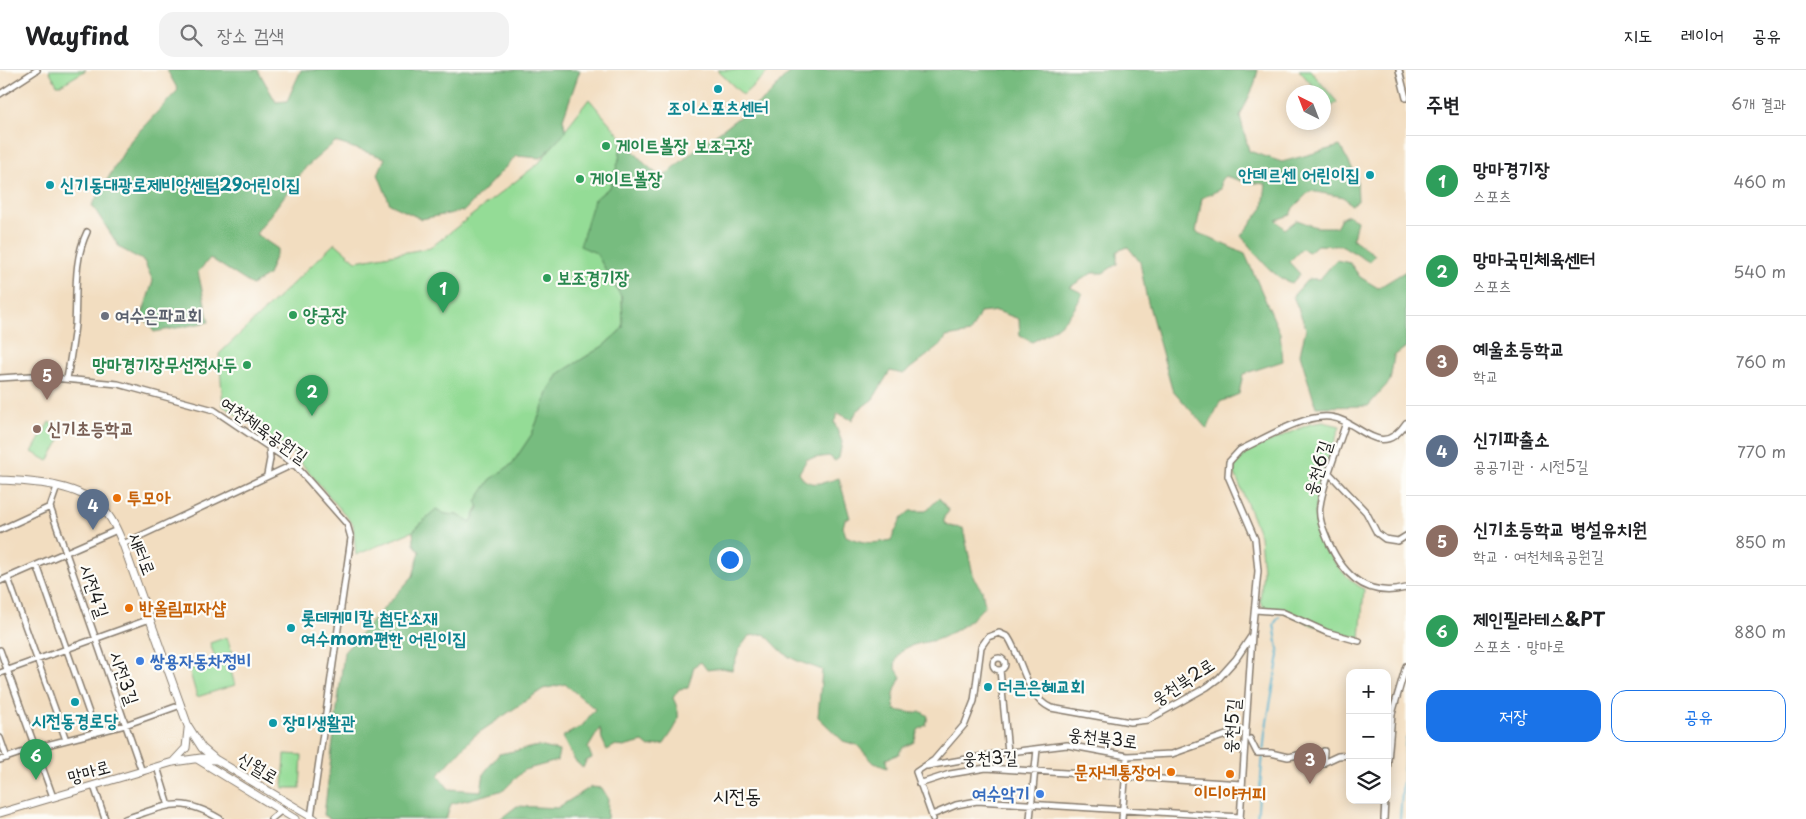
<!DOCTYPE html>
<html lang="ko">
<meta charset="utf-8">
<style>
:root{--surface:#fff;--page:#f2f2f2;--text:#202124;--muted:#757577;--line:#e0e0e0;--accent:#1a73e8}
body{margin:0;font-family:"Playpen Sans","Poor Story",sans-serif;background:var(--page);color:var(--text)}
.controls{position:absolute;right:15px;bottom:15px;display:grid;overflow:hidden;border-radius:10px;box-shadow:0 2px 12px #0003}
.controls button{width:45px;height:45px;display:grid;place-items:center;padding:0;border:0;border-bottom:1px solid var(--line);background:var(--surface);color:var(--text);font:25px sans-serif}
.compass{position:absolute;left:1286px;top:15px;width:45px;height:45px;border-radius:50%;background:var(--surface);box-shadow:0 2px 12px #0003;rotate:318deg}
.you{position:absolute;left:729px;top:489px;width:18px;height:18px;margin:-12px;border:4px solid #fff;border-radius:50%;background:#1a73e8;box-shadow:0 0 0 8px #1a73e833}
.badge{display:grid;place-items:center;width:32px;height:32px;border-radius:50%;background:var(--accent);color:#fff;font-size:16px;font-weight:700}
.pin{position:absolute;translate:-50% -41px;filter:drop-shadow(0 1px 2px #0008)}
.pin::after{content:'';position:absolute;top:26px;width:18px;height:15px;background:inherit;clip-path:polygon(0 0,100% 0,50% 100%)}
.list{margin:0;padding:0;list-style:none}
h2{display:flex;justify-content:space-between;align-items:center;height:65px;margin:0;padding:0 20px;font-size:21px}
h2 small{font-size:16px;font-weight:400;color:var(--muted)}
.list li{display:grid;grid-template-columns:32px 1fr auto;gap:15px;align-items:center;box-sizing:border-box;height:90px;padding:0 20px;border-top:1px solid var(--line)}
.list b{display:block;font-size:19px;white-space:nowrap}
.list p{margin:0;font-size:16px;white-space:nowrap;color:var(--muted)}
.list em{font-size:16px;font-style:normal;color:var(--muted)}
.actions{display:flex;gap:10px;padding:15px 20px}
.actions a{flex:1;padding:11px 0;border:1px solid var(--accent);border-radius:15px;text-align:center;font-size:18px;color:var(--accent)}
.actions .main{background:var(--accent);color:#fff}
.icon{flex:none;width:28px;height:28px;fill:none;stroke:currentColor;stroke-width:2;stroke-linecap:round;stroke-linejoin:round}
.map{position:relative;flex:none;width:1406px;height:749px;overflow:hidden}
header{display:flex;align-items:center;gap:30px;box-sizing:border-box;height:70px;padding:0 25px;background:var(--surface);border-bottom:1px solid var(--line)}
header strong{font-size:24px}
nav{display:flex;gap:28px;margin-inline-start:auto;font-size:18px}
.search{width:350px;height:45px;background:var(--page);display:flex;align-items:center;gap:12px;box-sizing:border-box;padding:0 18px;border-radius:15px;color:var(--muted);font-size:19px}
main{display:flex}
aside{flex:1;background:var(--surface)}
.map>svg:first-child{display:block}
</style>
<header>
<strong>Wayfind</strong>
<div class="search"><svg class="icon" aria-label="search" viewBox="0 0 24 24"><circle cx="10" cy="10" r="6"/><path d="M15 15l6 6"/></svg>장소 검색</div>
<nav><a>지도</a><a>레이어</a><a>공유</a></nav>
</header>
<main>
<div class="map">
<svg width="1406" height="749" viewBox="0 0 1406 749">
<rect width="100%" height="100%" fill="#fdfcf7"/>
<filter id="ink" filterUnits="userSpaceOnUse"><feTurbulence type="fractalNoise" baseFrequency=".02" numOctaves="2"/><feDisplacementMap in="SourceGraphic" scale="10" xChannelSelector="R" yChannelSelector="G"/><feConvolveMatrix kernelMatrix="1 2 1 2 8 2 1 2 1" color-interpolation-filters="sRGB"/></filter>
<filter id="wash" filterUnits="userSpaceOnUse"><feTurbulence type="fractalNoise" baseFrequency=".0096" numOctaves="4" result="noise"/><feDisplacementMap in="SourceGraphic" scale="20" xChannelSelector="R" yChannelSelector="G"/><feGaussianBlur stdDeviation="1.12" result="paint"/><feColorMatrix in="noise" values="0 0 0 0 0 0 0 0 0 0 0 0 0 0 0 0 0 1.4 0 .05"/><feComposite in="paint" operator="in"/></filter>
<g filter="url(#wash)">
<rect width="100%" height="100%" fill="#f2ddc0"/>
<!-- green -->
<path fill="#94dc96" stroke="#587c59" d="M49 0H86L61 15H57Z
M717 0H770L743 25Z
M1299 0H1310L1337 32 1331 37 1324 28V22H1318Z
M589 29 622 68 619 90 610 117 594 130 596 183 622 228 623 258 603 276 560 303 550 318 532 364 512 394 490 410 471 452 457 445 445 444 436 439 413 461 356 485 353 454 290 380 223 336 219 284 335 173 356 191 430 178 539 93Z
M49 352 65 361 48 391 32 382Z
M1323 352 1340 356C1333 379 1317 414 1315 437 1312 466 1339 506 1364 519L1360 568 1312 555 1281 540 1264 538 1260 531 1263 501 1260 466 1234 401 1237 389 1243 383 1310 354Z
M227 567 232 583 215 588 210 573Z
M227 587 235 615 197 627 189 599Z
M285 684 302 685 300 718H283Z"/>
<!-- forest -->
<path fill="#77bc7f" stroke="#4a6c4e" d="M167 0H258L276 32 287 31 301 0H580L563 49 566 62 541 88 516 86 464 141 421 149 390 134 378 104 385 88 335 72 306 97 256 164 278 179 268 205 252 215 210 188 198 202 209 252 154 262 142 245 153 211 144 191 120 178 92 135 131 70 178 20Z
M791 0H1258L1254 16 1240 46 1249 81 1282 92 1340 76 1357 107 1358 131 1351 135 1344 127 1310 121 1293 138 1290 145 1276 150 1285 159 1297 150 1316 157H1336L1341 148 1348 145 1357 150 1353 169 1375 185 1369 192 1343 176 1317 175 1309 182 1302 179 1289 192 1300 204 1292 213C1271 207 1256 183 1241 166L1263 138 1266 114 1245 112 1225 106 1221 110V119L1202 128 1196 162 1245 184 1280 263 1283 291 1243 304 1239 324 1220 332 1207 359 1172 319 1146 225 1140 192 1128 177 1117 181V194L1103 203H1092L1070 217 1082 223C1074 247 1054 261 1032 272L1020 266 1019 249 997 241 980 243 970 263 946 267 942 274 903 304 890 301 873 329 857 341 852 350 838 343 834 352 842 372 839 388 835 391 829 386 807 389 799 403C807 419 824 413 839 408L850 448 845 449 843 457 846 466C863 474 874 474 891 470L901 449 910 441H926L939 428 949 441 944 447V453L953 457 963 458 974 509 982 520 985 535C975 549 956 561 941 568 925 575 896 571 895 597L901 607C895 619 891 627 895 640L913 643 922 642 928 646 926 655 918 660 914 672 902 678 899 684 886 689 887 698 874 693 857 675 843 671 818 647 822 600C810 595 796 592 785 584 777 578 772 570 764 564L749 566 740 578 732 600 722 598 707 600 701 592 694 596 688 618 679 619 673 628C684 649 676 656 664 674L649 677 643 672 623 677 616 675 607 680 602 669 600 658 588 678 592 688 586 691 583 698 575 691 562 667 582 656 595 639 565 614 543 619 474 666 438 705 449 719 481 721 484 703 499 684 539 676 559 681 557 691 524 700 504 720 451 734 446 749H331L324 745 344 582 413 506 420 482 414 474 413 461 436 439 445 444 457 445 471 452 479 437 476 431 490 410 512 394 532 364 550 318 560 303 603 276 623 258 622 228 596 183 580 176 594 130 610 117 619 90 622 68 645 94 662 108 698 77 767 27Z
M1336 190 1350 193 1360 207 1378 218 1406 201V277L1394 286 1390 311 1368 336 1316 337 1300 284 1306 258 1293 226 1308 209H1320Z
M591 717 602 718 608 728 607 749H500L517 736 557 738Z"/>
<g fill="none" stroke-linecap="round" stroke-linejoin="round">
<!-- stream -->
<path stroke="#4caecb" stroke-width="2" d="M1257 749 1265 663 1279 585 1274 554 1279 547
M1400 749 1406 668"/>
</g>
</g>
<g filter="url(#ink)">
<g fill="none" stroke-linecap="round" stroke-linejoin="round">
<!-- street casing -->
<g stroke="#877c6e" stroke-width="8">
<path id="street" d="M1399 0 1406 28
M0 24 37 0
M0 308 31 306 118 314 214 340 294 394 347 454 351 468 311 747
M67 309C70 291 73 273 75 255 77 224 73 191 87 162
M1346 352C1339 376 1323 412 1320 436 1318 449 1324 461 1329 473 1344 506 1367 528 1406 518
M1330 404 1366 442 1377 463 1385 469 1398 471 1406 466
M267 405 270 389 269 377
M50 437 142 702
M0 460 50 437 57 417
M123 474 294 394
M37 495 96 663
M8 508 66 670
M0 511 117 460
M1255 540 1282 542 1326 562 1359 571
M0 580 53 727
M993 594a6 6 0 1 1 12 0a6 6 0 1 1-12 0Z
M1000 600 1008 682
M0 603 150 549
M0 668 7 688
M1250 669 1257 683H1271L1288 687 1308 683 1325 692 1338 686 1350 685
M0 690 35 678 125 655 181 635
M1323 694 1324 681
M927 696 1001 683 1067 675 1127 686 1172 684 1246 658
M157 697 169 736
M1387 702 1392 644 1406 596
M919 714 950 704 986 698 1242 714
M94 716 105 749
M932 745 956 735 977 731 1240 747
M125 749C167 736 180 725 220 749
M271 749 282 740
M933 749 916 702 934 690 965 654 974 631 981 577 988 567 999 563 1008 567C1023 590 1025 626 1051 638L1130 652 1148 650 1207 617 1219 608 1236 589 1252 565 1258 501 1255 469 1228 406 1229 392 1240 380C1264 369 1304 344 1330 347 1360 350 1380 392 1406 353
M1030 749 1037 679
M1122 749 1127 686
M1240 749 1252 565
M1384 749 1385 730"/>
</g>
<!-- secondary casing -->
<g stroke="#877c6e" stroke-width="9">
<path id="secondary" d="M0 410C33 412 77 413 102 438 112 447 118 462 123 474L188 656 202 678 215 689 315 749
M197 689 295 749
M173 692 186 678 188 659
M0 743 173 692 201 688 214 690"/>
</g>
<!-- street -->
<use href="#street" stroke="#fff" stroke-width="5"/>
<!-- secondary -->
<use href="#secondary" stroke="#fff" stroke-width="7"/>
</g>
</g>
<!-- markers -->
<g fill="#0f9aa8" stroke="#fdfcf7" stroke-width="2">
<circle cx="718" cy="19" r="5"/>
<circle cx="1370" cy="105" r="5"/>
<circle cx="50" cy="115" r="5"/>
<circle cx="291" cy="558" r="5"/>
<circle cx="988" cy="617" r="5"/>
<circle cx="75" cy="632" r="5"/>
<circle cx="273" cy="653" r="5"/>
</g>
<g fill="#2e9e5b" stroke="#fdfcf7" stroke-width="2">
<circle cx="606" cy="76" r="5"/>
<circle cx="580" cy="109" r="5"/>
<circle cx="547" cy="208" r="5"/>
<circle cx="293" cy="245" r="5"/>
<circle cx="247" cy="295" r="5"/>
</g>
<circle fill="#6b7280" stroke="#fdfcf7" stroke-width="2" cx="105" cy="246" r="5"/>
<circle fill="#8d6e63" stroke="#fdfcf7" stroke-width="2" cx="37" cy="359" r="5"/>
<g fill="#e8710a" stroke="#fdfcf7" stroke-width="2">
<circle cx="117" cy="428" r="5"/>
<circle cx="129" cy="538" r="5"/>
<circle cx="1171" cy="702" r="5"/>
<circle cx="1230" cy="704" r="5"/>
</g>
<g fill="#3f7fe0" stroke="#fdfcf7" stroke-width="2">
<circle cx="140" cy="591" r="5"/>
<circle cx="1040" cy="724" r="5"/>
</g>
<g text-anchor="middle" stroke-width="4.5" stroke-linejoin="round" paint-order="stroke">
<!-- culture labels -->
<g font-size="18" font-weight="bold" fill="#0d838f" stroke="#fdfcf7" text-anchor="start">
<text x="718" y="44" text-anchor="middle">조이스포츠센터</text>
<text x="1360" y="111" text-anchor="end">안데르센 어린이집</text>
<text x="60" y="121">신기동대광로제비앙센텀29어린이집</text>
<text x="301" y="554">롯데케미칼 첨단소재<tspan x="301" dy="21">여수mom편한 어린이집</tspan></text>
<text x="998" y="623">더큰은혜교회</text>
<text x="75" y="657" text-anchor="middle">시전동경로당</text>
<text x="283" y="659">장미생활관</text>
</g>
<!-- leisure labels -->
<g font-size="18" font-weight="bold" fill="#27864d" stroke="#fdfcf7" text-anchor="start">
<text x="616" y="82">게이트볼장 보조구장</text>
<text x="590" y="115">게이트볼장</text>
<text x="557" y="214">보조경기장</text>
<text x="303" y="251">양궁장</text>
<text x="237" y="301" text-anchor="end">망마경기장무선정사두</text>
</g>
<!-- worship labels -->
<g font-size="18" font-weight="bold" fill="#5b616d" stroke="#fdfcf7" text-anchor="start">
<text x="115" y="252">여수은파교회</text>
</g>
<!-- education labels -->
<g font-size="18" font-weight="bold" fill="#785e54" stroke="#fdfcf7" text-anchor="start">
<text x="47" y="365">신기초등학교</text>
</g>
<!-- street labels -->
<g font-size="18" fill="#1c1c1c" stroke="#fdfcf7">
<text transform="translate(264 360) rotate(35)" y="6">여천체육공원길</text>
<text transform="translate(1318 398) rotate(-73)" y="6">웅천6길</text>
<text transform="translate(142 484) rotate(69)" y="6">새터로</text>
<text transform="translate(94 521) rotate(71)" y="6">시전4길</text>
<text transform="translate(124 608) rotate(71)" y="6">시전3길</text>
<text transform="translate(1183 612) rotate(-33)" y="6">웅천북2로</text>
<text transform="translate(1232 656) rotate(-86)" y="6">웅천5길</text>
<text transform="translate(1103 668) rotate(7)" y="6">웅천북3로</text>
<text transform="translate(990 688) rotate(-1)" y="6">웅천3길</text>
<text transform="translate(258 698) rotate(31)" y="6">신월로</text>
<text transform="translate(89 702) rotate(-16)" y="6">망마로</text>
</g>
<!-- food labels -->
<g font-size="18" font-weight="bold" fill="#c56008" stroke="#fdfcf7" text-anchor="start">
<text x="127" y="434">투모아</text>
<text x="139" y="544">반올림피자샵</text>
<text x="1161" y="708" text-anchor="end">문자네통장어</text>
<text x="1230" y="729" text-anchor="middle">이디야커피</text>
</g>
<!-- shop labels -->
<g font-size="18" font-weight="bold" fill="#366cbe" stroke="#fdfcf7" text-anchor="start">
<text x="150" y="597">쌍용자동차정비</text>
<text x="1030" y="730" text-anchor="end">여수악기</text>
</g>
<!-- quarter labels -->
<g font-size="20" fill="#1c1c1c" stroke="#fdfcf7">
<text x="737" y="733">시전동</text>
</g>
</g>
</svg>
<div class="controls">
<button>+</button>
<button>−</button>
<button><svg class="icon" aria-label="layers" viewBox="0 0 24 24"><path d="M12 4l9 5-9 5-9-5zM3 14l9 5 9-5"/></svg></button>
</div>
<svg class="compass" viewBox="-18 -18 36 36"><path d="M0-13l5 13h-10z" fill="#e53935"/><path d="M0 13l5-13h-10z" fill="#757577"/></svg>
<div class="you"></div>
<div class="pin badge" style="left:443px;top:243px;background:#2e9e5b">1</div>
<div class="pin badge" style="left:312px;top:346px;background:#2e9e5b">2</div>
<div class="pin badge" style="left:1310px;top:714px;background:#8d6e63">3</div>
<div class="pin badge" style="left:93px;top:460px;background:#5c6f8a">4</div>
<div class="pin badge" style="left:47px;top:330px;background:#8d6e63">5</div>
<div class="pin badge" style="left:36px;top:710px;background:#2e9e5b">6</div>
</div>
<aside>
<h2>주변<small>6개 결과</small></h2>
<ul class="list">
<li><span class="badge" style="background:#2e9e5b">1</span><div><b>망마경기장</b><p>스포츠</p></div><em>460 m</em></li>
<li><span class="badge" style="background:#2e9e5b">2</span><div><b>망마국민체육센터</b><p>스포츠</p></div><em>540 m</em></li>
<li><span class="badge" style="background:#8d6e63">3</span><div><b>예울초등학교</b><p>학교</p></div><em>760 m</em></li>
<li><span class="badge" style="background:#5c6f8a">4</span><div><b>신기파출소</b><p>공공기관 · 시전5길</p></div><em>770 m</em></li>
<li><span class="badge" style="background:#8d6e63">5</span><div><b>신기초등학교 병설유치원</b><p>학교 · 여천체육공원길</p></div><em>850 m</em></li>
<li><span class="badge" style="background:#2e9e5b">6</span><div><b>제인필라테스&amp;PT</b><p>스포츠 · 망마로</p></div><em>880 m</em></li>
</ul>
<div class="actions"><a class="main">저장</a><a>공유</a></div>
</aside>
</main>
